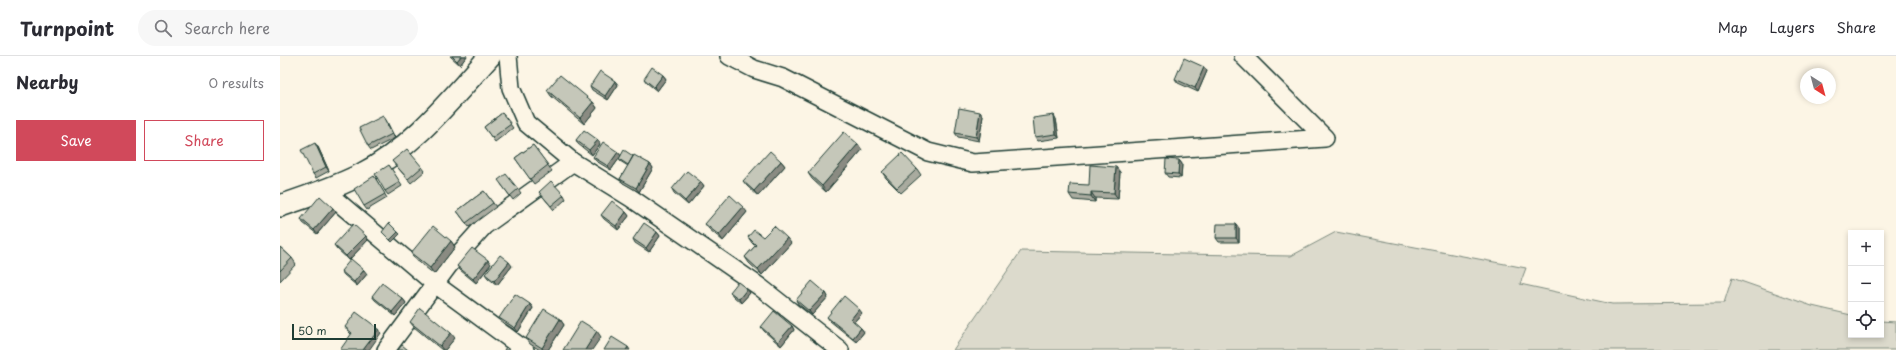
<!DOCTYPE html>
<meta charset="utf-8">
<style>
:root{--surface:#fff;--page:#f7f7f7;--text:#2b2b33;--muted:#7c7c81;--line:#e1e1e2;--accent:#d1495b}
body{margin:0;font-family:"Playpen Sans",sans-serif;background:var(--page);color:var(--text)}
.controls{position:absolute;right:12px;bottom:12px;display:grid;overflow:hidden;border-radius:0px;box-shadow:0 2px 6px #0003}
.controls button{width:36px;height:36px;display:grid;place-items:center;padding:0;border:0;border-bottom:1px solid var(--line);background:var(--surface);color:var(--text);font:20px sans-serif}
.compass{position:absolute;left:1520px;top:12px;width:36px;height:36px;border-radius:50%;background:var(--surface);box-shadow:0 2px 6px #0003;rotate:144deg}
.scale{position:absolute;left:12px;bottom:10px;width:84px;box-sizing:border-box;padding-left:4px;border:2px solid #1f3d34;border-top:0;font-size:11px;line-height:14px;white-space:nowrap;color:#1f3d34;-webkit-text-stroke:3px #fcf5e5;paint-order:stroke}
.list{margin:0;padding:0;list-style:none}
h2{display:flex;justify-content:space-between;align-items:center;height:52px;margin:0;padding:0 16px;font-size:17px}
h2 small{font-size:13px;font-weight:400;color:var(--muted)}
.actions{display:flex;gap:8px;padding:12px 16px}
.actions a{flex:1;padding:9px 0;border:1px solid var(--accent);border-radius:0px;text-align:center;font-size:14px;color:var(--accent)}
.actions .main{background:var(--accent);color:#fff}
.icon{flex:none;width:22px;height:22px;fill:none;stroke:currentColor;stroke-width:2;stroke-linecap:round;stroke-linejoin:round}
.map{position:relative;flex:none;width:1616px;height:294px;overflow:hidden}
header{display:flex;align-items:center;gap:24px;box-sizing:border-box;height:56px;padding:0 20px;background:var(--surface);border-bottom:1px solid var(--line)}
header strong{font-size:19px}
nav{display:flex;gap:22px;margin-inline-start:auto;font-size:14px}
.search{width:280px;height:36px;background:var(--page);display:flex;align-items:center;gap:10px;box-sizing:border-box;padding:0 14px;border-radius:22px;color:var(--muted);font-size:15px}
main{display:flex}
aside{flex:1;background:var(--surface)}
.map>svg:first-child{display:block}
</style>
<header>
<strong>Turnpoint</strong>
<div class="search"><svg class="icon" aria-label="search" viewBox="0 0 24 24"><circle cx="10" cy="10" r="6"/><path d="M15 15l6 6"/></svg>Search here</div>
<nav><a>Map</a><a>Layers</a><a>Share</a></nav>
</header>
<main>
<aside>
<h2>Nearby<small>0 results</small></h2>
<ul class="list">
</ul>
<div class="actions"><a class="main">Save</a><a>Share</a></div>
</aside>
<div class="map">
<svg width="1616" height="294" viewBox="0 0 1616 294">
<rect width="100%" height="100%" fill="#fcf5e5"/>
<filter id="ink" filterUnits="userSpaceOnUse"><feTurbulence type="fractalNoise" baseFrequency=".025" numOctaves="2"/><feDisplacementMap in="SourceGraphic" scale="8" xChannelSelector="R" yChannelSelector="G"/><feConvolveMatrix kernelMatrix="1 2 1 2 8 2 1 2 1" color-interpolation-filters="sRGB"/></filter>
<g filter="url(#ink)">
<!-- green -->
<path fill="#dcdacc" stroke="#7e8c80" d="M1056 176 1246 212 1240 228 1332 248 1444 247 1452 222 1532 250 1571 259V279H1601V265L1616 266V294H673L741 195 1011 200Z"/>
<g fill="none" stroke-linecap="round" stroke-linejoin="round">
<!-- minor casing -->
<g stroke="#1f3d34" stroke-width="20">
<path id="minor" d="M228 0 231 32 246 67 293 106 351 142 480 231 560 294
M449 0 474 13 503 22 648 96 693 107 1045 82
M963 0 1045 82
M45 135 155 228 245 294
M106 294 169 209 204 170 293 106"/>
</g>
<!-- major casing -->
<g stroke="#1f3d34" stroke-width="24">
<path id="major" d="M0 150C27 141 54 132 80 119 133 92 171 43 210 0"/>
</g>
<!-- minor -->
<use href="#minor" stroke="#fcf5e5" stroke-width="17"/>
<!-- major -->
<use href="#major" stroke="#fcf5e5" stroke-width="21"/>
</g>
<!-- wall -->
<path fill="#a9ab9f" stroke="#1f3d34" d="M170 0H187L180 9Z
M927 15 918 36 898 27 895 23Z
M383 19 386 23 377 35 367 27 364 23Z
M335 25 338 29 328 44 312 34 310 30Z
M267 34 313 46 317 52 304 68 271 40Z
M222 57 233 72 215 86 204 71Z
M103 60 106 64 115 82 91 94 88 90Z
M703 60 699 85 678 81 675 77Z
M776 63 779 82 758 85 755 81Z
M296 84 320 88 312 99 298 88Z
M253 89 272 115 254 128 235 102Z
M38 91 49 115 36 122 33 118Z
M582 94 546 136 532 123 528 117Z
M338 96 341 100 331 114 316 105 313 101Z
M353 100 370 108 373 112 359 136 343 127 340 123 348 110 340 105 339 103Z
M899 104 902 108 901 122 888 121 885 117Z
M112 105 142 111 145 115 131 127Z
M501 105 505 110 478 140 467 130 463 125Z
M109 109 122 130 108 139 105 135Z
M637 113 641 119 621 137 606 122 602 116Z
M840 116 838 143 815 142V146L793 144 789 138Z
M94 120 107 142 87 154 84 150Z
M421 126 424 130 408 149 394 137 392 133Z
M221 128 238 133 241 137 233 144Z
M204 135 216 151 189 171 177 155Z
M259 136 284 139 286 143 274 154Z
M56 156 37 178 23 167 21 163Z
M346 156 349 160 338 174 324 163 321 159Z
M467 156 443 185 429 173 425 168Z
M959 172V186H939L936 182Z
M377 176 380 180 369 196 355 187 353 183Z
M86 180 88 184 69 204 57 193 54 189Z
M468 181H483L511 187 482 219 469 207 465 201 475 190 472 187Z
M171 185 175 191 154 218 135 203 131 197Z
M0 191 12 202 16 208 0 225Z
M211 208 196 227 180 214 177 210Z
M232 210 217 229 208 222 205 218Z
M61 215 87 218 77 230 64 219Z
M450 236 470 237 461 247 453 240Z
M546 237 548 241 532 259 518 248 516 244Z
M92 240 123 243 126 247 115 260 95 244Z
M250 248 253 252 238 276 222 266 219 262Z
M582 257 574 266 581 272 584 276 576 286 550 265 547 261Z
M280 263 284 269 268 294H260L250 288 246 282Z
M130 266 175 282 165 294H162L134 271Z
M512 270 514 274 501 290 484 275 481 271Z
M65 271 99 273 101 277 71 278 68 275Z"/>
<!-- shaded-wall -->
<path fill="#8a8b82" stroke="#1f3d34" d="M181 0H187L180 9 177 5Z
M924 11 927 15 918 36 915 32Z
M383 19 386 23 377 35 374 31Z
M335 25 338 29 328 44 325 40Z
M313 46 317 52 304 68 300 62Z
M700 56 703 60 699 85 696 81Z
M774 59 776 63 779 82 776 78Z
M103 60 106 64 115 82 112 78Z
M318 84 320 88 312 99 309 94Z
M35 87 38 91 49 115 46 111Z
M578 88 582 94 546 136 542 130Z
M338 96 341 100 331 114 328 110Z
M899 104 902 108 901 122 898 118Z
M501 105 505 110 478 140 474 135Z
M370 108 373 112 359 136 356 132Z
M836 111 840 116 838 143 834 137Z
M421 126 424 130 408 149 405 145Z
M811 136 815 142V146L811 140Z
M463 151 467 156 443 185 439 179Z
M53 152 56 156 37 178 34 174Z
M346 156 349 160 338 174 336 170Z
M956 168 959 172V186L956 182Z
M118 176 120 178 112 186 110 184Z
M377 176 380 180 369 196 366 192Z
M86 180 88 184 69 204 66 200Z
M507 182 511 187 482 219 478 213Z
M171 185 175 191 154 218 150 212Z
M208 204 211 208 196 227 193 223Z
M229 206 232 210 217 229 214 225Z
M84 214 87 218 77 230 74 226Z
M467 233 470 237 461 247 459 243Z
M546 237 548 241 532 259 529 255Z
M123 243 126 247 115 260 112 256Z
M250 248 253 252 238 276 235 272Z
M579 253 582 257 573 267 571 263Z
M280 263 284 269 268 294H263L262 292Z
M512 270 514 274 501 290 498 286Z
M581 272 584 276 576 286 573 282Z
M99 273 101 277 89 294H83Z
M317 275 321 281 312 294H305Z
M171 277 175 282 165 294H163L160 290Z
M348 291 350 294H346Z"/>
<!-- building -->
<path fill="#c5c7b9" stroke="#1f3d34" d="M172 0H181L177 5Z
M904 2 924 11 915 32 895 23Z
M372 11 383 19 374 31 364 23Z
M320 15 335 25 325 40 310 30Z
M280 19 313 46 300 62 267 34Z
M679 52 700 56 696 81 675 77Z
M222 57 231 68 212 82 204 71Z
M774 59 776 78 755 81 753 62Z
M103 60 112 78 88 90 79 72Z
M304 74 318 84 309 94 296 84Z
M564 76 578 88 542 130 528 117Z
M323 86 338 96 328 110 313 101Z
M35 87 46 111 33 118 21 94Z
M253 89 268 109 250 123 235 102Z
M127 93 142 111 128 123 112 105Z
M344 94 353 100 348 109 339 103Z
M490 95 501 105 474 135 463 125Z
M622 97 637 113 617 132 602 116Z
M354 99 370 108 356 132 340 123Z
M886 103 899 104 898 118 885 117Z
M109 109 120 126 105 135 95 118Z
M810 109 836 111 834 137 811 136V140L789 138 790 128 809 129Z
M407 115 421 126 405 145 392 133Z
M226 118 238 133 230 140 218 124Z
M94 120 105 138 84 150 74 133Z
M271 125 284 139 271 150 259 136Z
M204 135 213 147 186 167 177 155Z
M450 139 463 151 439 179 425 168Z
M40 140 53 152 34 174 21 163Z
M332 145 346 156 336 170 321 159Z
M109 167 118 176 110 184 102 176Z
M364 167 377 176 366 192 353 183Z
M73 168 86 180 66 200 54 189Z
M937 168H956V182H936Z
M153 170 171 185 150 212 131 197Z
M494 170 507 182 478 213 465 201 476 189 468 181 474 174 483 181Z
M0 191 12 202 0 215Z
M192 192 208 204 193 223 177 210Z
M220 199 229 206 214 225 205 218Z
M71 203 84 214 74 226 61 215Z
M532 225 546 237 529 255 516 244Z
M458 226 467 233 459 243 450 236Z
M102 227 123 243 112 256 92 240Z
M235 238 250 248 235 272 219 262Z
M564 240 579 253 571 263 581 272 573 282 547 261Z
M140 252 171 277 160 290 130 266Z
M264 253 280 263 262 292 246 282Z
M494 255 512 270 498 286 481 271Z
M76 256 99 273 83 294H60L72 277 65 271Z
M301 265 317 275 305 294H283Z
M332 281 348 291 346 294H324Z
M122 289 128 294H118Z
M226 291 229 294H224Z"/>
</g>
</svg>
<div class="controls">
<button>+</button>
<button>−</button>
<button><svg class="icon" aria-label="locate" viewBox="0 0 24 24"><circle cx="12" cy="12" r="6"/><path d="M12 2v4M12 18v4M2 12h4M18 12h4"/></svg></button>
</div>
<svg class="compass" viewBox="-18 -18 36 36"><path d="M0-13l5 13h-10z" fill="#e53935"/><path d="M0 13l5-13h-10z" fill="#7c7c81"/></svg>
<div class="scale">50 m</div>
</div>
</main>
